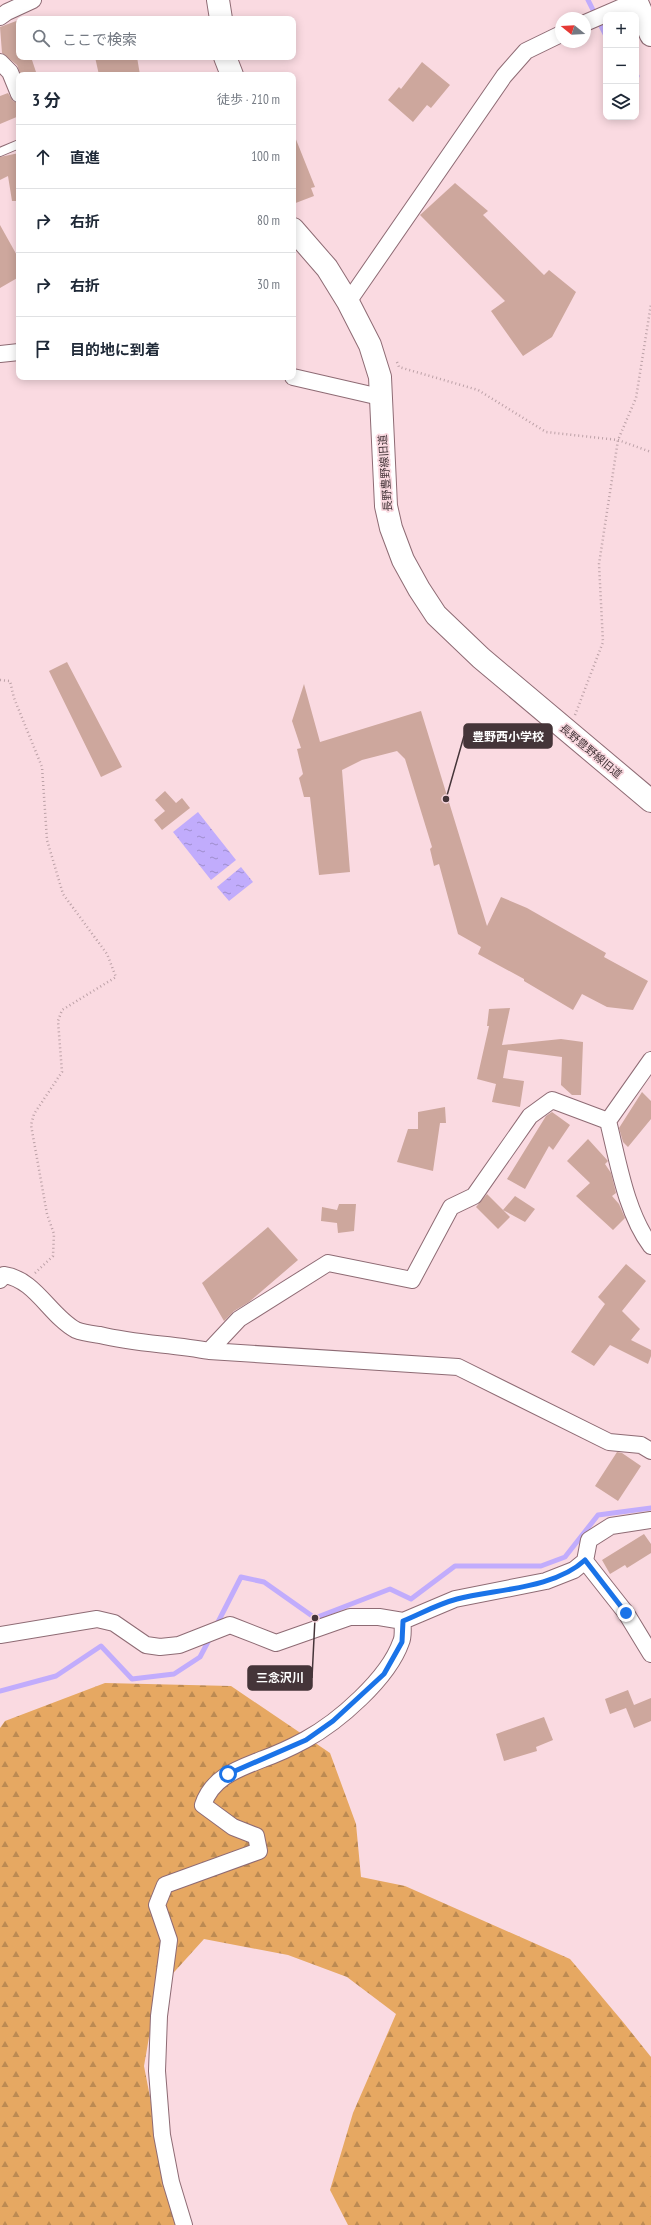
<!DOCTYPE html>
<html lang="ja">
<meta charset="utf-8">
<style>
:root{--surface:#fff;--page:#f2f2f3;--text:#1f2937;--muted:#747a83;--line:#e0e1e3}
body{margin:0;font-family:"PT Sans Narrow","Noto Sans JP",sans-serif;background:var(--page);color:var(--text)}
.controls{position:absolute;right:12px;top:12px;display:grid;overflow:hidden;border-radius:8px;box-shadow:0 2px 10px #0003}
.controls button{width:36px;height:36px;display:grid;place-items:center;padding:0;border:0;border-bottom:1px solid var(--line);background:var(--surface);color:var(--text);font:20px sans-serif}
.compass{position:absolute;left:555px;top:12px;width:36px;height:36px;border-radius:50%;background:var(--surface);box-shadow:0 2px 10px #0003;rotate:288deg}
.stop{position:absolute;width:12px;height:12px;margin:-9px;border:3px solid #1a73e8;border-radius:50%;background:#fff}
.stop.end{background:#1a73e8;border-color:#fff;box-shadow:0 1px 4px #0008}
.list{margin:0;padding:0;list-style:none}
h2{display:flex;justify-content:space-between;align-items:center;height:52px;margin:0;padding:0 16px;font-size:17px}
h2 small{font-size:13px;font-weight:400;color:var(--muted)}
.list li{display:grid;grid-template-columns:26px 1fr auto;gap:12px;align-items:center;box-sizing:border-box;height:64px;padding:0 16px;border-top:1px solid var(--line)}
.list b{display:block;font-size:15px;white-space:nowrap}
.list em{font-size:13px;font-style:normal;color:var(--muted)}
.icon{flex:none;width:22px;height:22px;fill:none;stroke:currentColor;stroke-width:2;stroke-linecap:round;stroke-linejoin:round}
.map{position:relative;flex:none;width:651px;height:2225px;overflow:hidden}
.search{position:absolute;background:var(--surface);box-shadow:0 2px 10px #0003;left:16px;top:16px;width:280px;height:44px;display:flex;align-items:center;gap:10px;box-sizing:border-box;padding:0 14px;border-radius:8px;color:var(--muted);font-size:15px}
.panel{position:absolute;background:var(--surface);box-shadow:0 2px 10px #0003;left:16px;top:72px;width:280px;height:308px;border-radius:8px}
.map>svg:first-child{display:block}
</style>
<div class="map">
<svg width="651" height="2225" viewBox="0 0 651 2225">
<defs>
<pattern id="forest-firs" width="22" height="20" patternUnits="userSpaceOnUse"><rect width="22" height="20" fill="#e6a862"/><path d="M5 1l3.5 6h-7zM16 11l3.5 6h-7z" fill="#bc8a52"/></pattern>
<pattern id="water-ripples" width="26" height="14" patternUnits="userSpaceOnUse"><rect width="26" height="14" fill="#c1acfc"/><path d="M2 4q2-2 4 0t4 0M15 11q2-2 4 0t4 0" fill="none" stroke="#9f8dcd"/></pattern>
</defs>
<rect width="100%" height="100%" fill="#fadae1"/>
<!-- forest -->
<path fill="url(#forest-firs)" d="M105 1683 231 1686 330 1753 356 1824 361 1877 405 1886 570 1959 623 2022 651 2057V2225H348L330 2190 353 2113 396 2014 347 1977 288 1955 204 1939 157 1991 144 2066 164 2170 189 2225H0V1728L5 1721Z"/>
<!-- water -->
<path fill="url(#water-ripples)" d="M198 812 236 860 211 880 173 832Z
M241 867 253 882 229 901 217 887Z"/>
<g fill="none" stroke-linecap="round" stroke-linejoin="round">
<!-- stream -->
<path stroke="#c1acfc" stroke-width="5" d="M588 0 606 36
M636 75 637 76
M216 1626 241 1577 264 1582 315 1618 390 1589 411 1599 455 1566H541L565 1557 598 1515 651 1508
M0 1691 56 1676 101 1646 132 1679 174 1674 200 1657 210 1638"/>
</g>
<!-- building -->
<path fill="#cda79d" d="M19 20V57H31L37 75H21L17 65 2 53 0 27Z
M95 57H137L140 75H99Z
M422 62 450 85 431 108 427 105 413 122 388 100 399 87 401 89Z
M8 93 13 101 19 103V116L0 124V96Z
M293 132 315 187 311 188 314 196 293 204Z
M19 153V201H12L8 176 0 180V157Z
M455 183 488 211 483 215 544 275 549 270 576 292 552 337 523 356 491 311 505 301 420 215Z
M0 225 19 259V277L0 288Z
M67 662 122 767 101 777 49 671Z
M304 684 320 742 421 711 487 926 501 897 527 908 606 953 604 957 648 981 633 1010 607 1007 582 994 573 1010 524 981V979L478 954 481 947 458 934 439 864 434 866 430 849 432 847 405 759 397 751 362 760 342 770 350 872 319 875 310 797H304L299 778 303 774 297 749 301 748 292 721Z
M165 791 176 803 182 798 190 808 162 830 154 820 165 811 155 800Z
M510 1008 502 1045 561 1039 583 1042 581 1095H572L561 1085 562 1057 508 1050 503 1078 524 1081 520 1107 492 1102 496 1084 477 1079 489 1026H487L489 1009Z
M642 1092 651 1101V1119L628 1147 623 1142 619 1128Z
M445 1107 446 1123H440L433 1171 397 1162 408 1129H418V1112Z
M552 1112 570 1125 553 1150 549 1146 525 1189 507 1179 546 1116Z
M588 1139 608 1161 605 1164 611 1173 616 1193 612 1196 619 1204 625 1218 613 1230 576 1196 590 1183 567 1161Z
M487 1194 510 1217 498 1229 476 1207Z
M515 1196 535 1209 525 1222 503 1210Z
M339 1204H356L354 1231 338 1233 337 1223 321 1221 322 1207 337 1210Z
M268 1227 298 1260 249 1302 234 1311 224 1321 202 1283Z
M626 1264 646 1281 622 1311 640 1329 631 1340 651 1350V1356L648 1364 610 1345 594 1366 571 1352 605 1304 598 1297Z
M617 1452 622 1453 641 1466 618 1501 595 1486Z
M644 1534 651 1544V1553L627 1568 625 1565 610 1574 602 1560Z
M628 1690 634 1705 651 1698V1721L634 1728 626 1708 610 1714 605 1699Z
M544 1717 553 1740 536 1747 537 1751 504 1761 496 1734Z"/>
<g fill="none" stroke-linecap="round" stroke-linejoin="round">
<!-- lane casing -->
<g stroke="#8e6b74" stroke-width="10">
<path id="lane" d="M0 152 19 144"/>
</g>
<!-- street casing -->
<g stroke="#8e6b74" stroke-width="18">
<path id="street" d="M0 17 7 12 33 0
M585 23 636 1
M0 62 10 72 19 94
M348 302 504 76 526 51 561 34
M0 354 19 352
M293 377 380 397
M651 1060 608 1121C618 1161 626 1213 651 1246
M0 1280 4 1275C35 1279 50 1316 76 1330 83 1333 93 1334 100 1335 136 1344 173 1344 209 1351L458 1367 609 1442 641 1445 651 1451
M209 1351 239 1319 328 1263 412 1280 451 1207 474 1196 530 1116 552 1100 608 1121
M585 1561 589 1540 611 1526 651 1520
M0 1635 97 1619 114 1623 146 1645 160 1647 179 1645 230 1625 276 1643 350 1617H379L403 1621 455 1599 546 1581 574 1570 585 1561 626 1613 651 1654
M184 2225 171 2182 162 2135 157 2071 159 2016 169 1940 157 1905 165 1885 259 1851 256 1836 233 1827 203 1805C212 1777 238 1769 263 1759 277 1754 292 1747 305 1740 338 1722 388 1679 401 1642 404 1636 402 1628 403 1621"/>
</g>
<!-- secondary casing -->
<g stroke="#8e6b74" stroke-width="24">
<path id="secondary" d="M218 0 221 19
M636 0 651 35
M225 57 232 75
M293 229 327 268 348 302 370 345 380 377 386 506 391 528 403 560 419 589 436 615 481 658 651 801"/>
</g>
<!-- path -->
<path stroke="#bca1a7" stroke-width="2.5" stroke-dasharray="1 3" stroke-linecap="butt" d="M397 362 399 367 478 390 546 432 618 440 651 452
M0 680 10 681 14 698 42 767 47 840 63 894 107 954 116 977 62 1010 58 1021 62 1072 34 1114 31 1125 47 1214 54 1234 53 1256 35 1273
M575 715 603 642 599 564 618 440 636 398 651 304"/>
<!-- lane -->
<use href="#lane" stroke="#fff" stroke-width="8"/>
<!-- street -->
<use href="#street" stroke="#fff" stroke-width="16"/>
<!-- secondary -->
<use href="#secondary" stroke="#fff" stroke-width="22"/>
</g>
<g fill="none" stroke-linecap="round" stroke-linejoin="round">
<!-- route -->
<path stroke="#1a73e8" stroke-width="5" d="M228 1774 306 1740 333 1721 384 1674 402 1642 403 1621C420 1614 438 1604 457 1599 496 1589 554 1589 585 1560L626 1613"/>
</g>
<g text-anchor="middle" stroke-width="3.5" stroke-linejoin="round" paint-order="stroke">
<!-- street labels -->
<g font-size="11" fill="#453539" stroke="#fadae1">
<text transform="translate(385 473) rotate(-94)" y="4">長野豊野線旧道</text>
<text transform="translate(591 751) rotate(40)" y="4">長野豊野線旧道</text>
</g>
</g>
<!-- callouts -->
<path fill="none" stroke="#453539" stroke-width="1.5" d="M446 799L464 736M315 1618L312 1678"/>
<g fill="#453539" stroke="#fadae1" stroke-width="1.5">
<circle cx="446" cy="799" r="4"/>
<circle cx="315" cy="1618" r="4"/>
</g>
<g fill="#453539" stroke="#453539" stroke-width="1.5">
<rect x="464" y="724" width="88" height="24" rx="4"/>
<rect x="248" y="1666" width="64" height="24" rx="4"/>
</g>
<g font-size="12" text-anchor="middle" font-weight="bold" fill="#fff">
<text x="508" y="741">豊野西小学校</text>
<text x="280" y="1682">三念沢川</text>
</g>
</svg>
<div class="controls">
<button>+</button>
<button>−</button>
<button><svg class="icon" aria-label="layers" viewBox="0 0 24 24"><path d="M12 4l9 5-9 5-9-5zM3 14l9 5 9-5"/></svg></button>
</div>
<svg class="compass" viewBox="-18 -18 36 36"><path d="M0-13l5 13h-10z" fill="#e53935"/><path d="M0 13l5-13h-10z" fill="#747a83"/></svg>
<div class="stop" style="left:228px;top:1774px"></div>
<div class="stop end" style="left:626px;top:1613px"></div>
<div class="search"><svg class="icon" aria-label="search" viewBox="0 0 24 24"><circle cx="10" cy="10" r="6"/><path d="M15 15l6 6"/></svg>ここで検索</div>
<section class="panel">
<h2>3 分<small>徒歩 · 210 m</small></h2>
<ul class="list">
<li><svg class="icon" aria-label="ahead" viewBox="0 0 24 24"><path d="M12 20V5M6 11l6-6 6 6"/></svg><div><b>直進</b></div><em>100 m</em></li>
<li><svg class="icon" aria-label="right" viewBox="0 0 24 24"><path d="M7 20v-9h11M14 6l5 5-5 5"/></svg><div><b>右折</b></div><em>80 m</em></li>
<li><svg class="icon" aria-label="right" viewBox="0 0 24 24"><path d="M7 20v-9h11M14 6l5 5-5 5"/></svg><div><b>右折</b></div><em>30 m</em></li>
<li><svg class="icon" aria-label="arrive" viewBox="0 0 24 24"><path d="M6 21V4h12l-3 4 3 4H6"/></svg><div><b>目的地に到着</b></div></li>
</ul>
</section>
</div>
